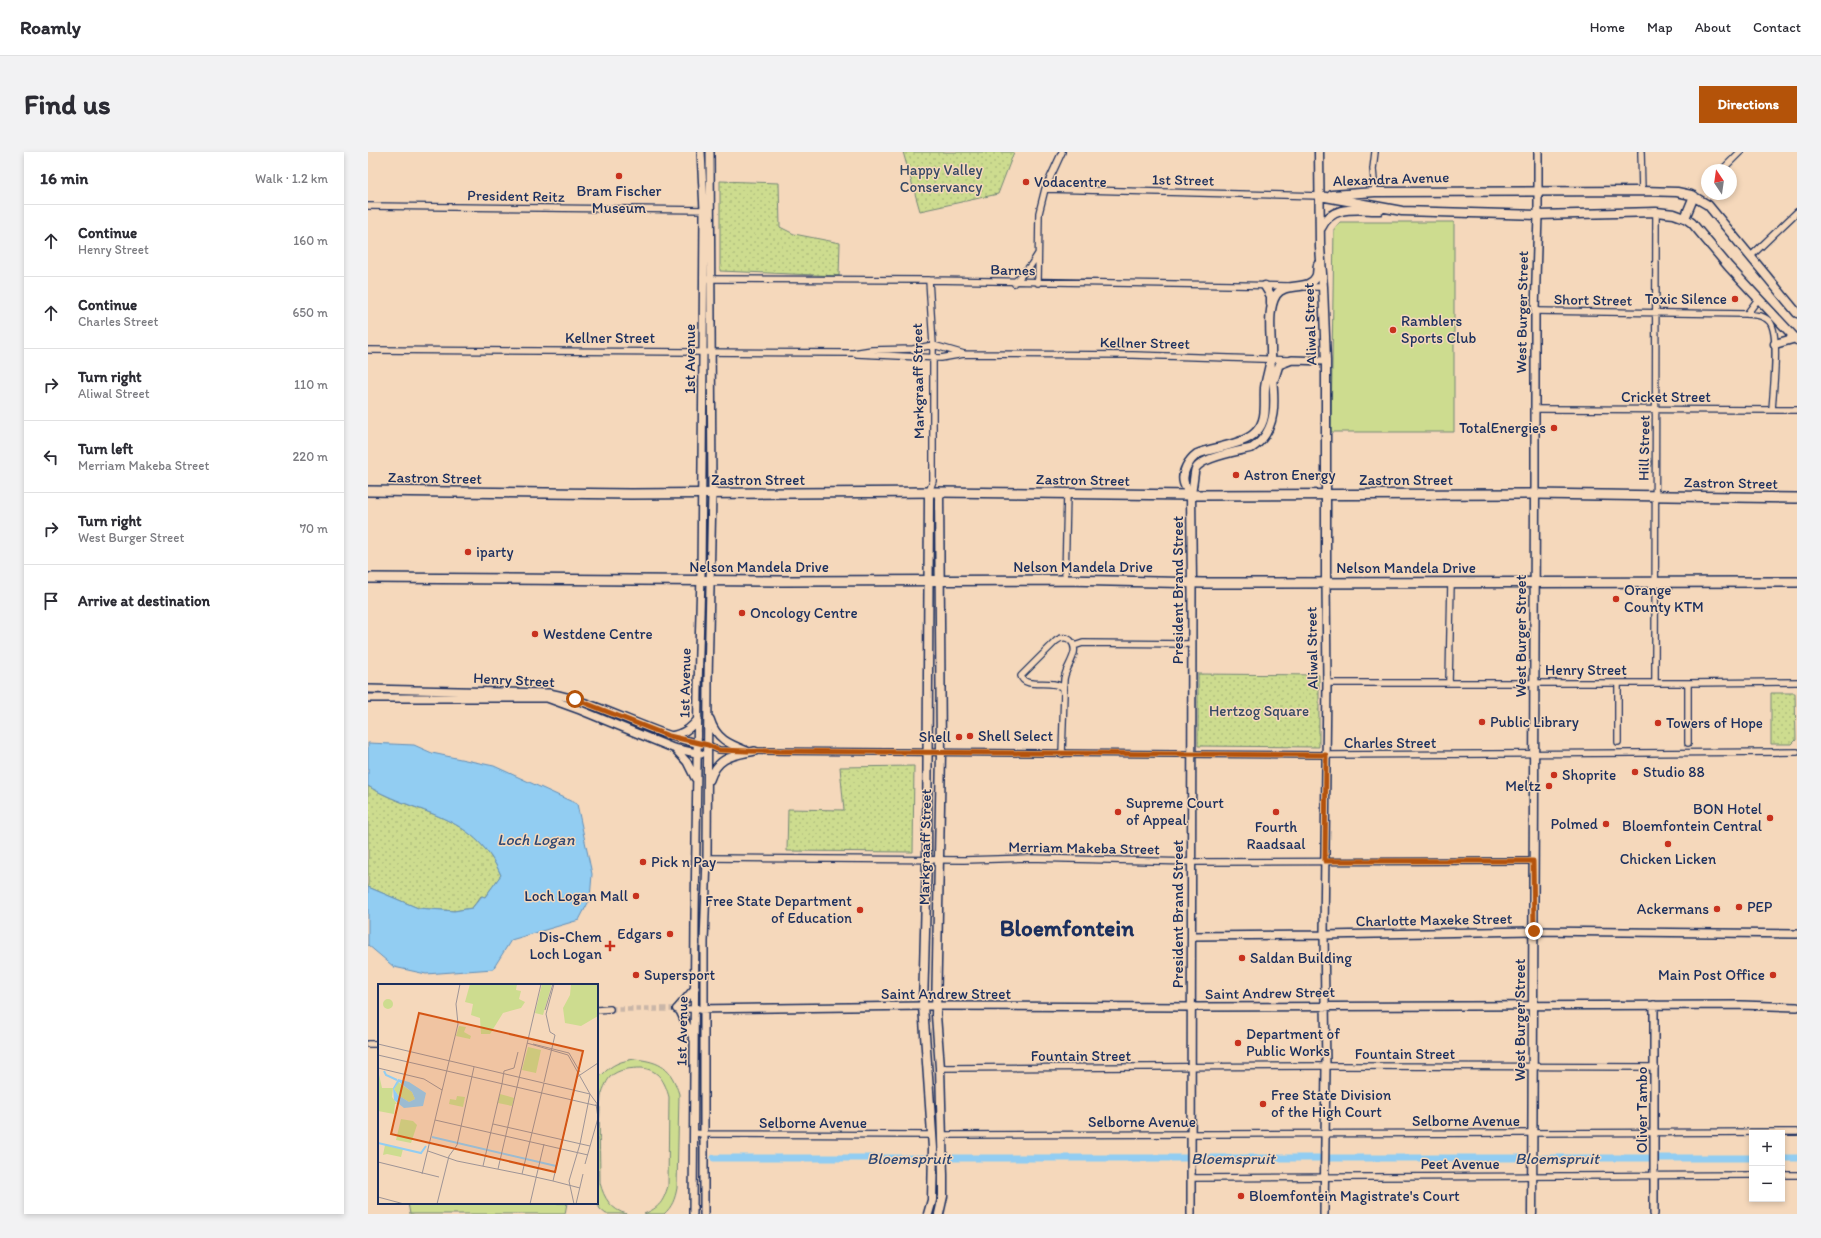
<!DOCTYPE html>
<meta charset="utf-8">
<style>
:root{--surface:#fff;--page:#f2f2f3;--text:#2b2b33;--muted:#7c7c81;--line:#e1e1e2;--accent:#b45309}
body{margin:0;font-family:Itim,sans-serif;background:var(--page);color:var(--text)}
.controls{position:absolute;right:12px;bottom:12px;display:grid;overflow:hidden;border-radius:0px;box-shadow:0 2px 6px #0003}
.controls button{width:36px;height:36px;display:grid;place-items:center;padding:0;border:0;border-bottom:1px solid var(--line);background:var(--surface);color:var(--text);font:20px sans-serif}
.compass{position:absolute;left:1333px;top:12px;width:36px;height:36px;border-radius:50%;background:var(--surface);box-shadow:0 2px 6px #0003;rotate:347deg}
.stop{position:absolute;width:12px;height:12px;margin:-9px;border:3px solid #b45309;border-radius:50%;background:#fff}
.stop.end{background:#b45309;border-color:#fff;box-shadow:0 1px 4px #0008}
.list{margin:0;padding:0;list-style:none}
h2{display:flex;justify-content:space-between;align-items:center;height:52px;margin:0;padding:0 16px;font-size:17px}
h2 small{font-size:13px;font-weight:400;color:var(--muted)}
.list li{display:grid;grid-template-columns:26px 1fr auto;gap:12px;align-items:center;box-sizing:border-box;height:72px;padding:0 16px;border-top:1px solid var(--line)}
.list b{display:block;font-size:15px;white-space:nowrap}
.list p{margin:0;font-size:13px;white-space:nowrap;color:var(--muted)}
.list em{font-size:13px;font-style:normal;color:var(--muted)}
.icon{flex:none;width:22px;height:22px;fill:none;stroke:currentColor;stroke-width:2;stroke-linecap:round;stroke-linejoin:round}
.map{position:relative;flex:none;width:1429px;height:1062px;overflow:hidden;border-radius:0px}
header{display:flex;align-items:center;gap:24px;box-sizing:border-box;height:56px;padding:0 20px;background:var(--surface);border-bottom:1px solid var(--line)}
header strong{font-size:19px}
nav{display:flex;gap:22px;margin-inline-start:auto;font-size:14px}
.intro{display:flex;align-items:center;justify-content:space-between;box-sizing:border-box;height:96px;padding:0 24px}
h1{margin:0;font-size:28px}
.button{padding:10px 18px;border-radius:0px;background:var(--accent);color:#fff;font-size:14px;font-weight:700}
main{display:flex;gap:24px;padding:0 24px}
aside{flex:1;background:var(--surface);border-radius:0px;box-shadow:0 2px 6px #0003}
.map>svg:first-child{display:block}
</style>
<header>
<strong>Roamly</strong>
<nav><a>Home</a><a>Map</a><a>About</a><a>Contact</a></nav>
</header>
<div class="intro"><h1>Find us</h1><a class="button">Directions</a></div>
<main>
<aside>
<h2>16 min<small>Walk · 1.2 km</small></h2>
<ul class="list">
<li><svg class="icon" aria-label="ahead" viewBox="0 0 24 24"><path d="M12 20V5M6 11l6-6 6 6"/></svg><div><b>Continue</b><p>Henry Street</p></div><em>160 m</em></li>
<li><svg class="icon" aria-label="ahead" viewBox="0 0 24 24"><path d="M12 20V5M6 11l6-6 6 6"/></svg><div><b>Continue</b><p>Charles Street</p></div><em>650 m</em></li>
<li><svg class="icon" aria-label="right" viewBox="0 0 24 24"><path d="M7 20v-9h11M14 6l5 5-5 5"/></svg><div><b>Turn right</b><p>Aliwal Street</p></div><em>110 m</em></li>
<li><svg class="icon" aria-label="left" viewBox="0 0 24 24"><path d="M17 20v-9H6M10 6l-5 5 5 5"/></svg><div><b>Turn left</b><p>Merriam Makeba Street</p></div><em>220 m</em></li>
<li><svg class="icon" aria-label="right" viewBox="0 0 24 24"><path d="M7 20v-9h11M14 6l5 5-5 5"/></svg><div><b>Turn right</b><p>West Burger Street</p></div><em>70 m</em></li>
<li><svg class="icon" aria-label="arrive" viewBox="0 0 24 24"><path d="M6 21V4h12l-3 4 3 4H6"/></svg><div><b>Arrive at destination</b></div></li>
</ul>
</aside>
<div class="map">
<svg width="1429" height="1062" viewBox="0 0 1429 1062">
<defs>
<pattern id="grass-dots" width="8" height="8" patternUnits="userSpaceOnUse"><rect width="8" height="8" fill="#cddc8f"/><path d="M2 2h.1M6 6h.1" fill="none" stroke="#afbd7e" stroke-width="1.8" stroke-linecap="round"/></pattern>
</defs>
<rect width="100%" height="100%" fill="#f5d8bb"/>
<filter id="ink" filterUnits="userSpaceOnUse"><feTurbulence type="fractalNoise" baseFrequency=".025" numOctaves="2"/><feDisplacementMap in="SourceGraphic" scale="8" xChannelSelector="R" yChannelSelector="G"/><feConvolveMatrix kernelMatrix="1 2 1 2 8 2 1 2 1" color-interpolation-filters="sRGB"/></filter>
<g filter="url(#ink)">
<!-- grass -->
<path fill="url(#grass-dots)" stroke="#748676" d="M535 0H646L630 42 552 59Z
M352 29 411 31 412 75 426 82 472 91 471 124 352 119Z
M830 522 951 523V595L830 594Z
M1403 541H1427L1428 588 1424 592H1403Z
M546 614 545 700 419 699 420 657 476 658 472 615Z
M0 634C51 665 104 659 133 723L117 745 113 744 104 756 86 759 50 756 0 735Z"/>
<!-- garden -->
<path fill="#cddc8f" stroke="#748676" d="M972 70H1086V280H963L966 77Z
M267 907C293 910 303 916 311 942L309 1036C307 1047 304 1055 296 1062H276C292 1055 295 1050 300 1034L301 945C297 930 291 918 274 916 263 916 250 917 242 925 238 930 234 939 233 945 230 973 232 1002 232 1031 236 1046 243 1058 259 1062H238L232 1057 229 1051V923H234C244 912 253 909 267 907Z
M40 1051H199L197 1062H42Z"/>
<!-- water -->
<path fill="#92cdf2" stroke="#628eb7" d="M0 591 46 593 64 601 126 614 209 652 224 722 222 747 211 768 143 788 125 817 58 822 26 815 0 793V735L50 756 86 759 104 756 114 744 117 745 133 723C105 660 50 664 0 634Z"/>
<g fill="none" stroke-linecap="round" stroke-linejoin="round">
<!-- canal -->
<path stroke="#92cdf2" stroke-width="7" d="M346 1006H1384
M1414 1006H1429"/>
<!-- minor-tunnel -->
<path stroke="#c9b6a8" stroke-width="5.5" stroke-dasharray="5.5 3" stroke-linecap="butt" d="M242 857H308"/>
<!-- minor casing -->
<g stroke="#1b2f5e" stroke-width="8">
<path id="minor" d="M1007 0 1005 17 1007 40
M1273 0 1274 39
M1354 18 1372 0
M677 37 952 44
M0 54 340 58
M1382 105 1429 60
M339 127 561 128 920 134
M561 128 565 193V329L561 340
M646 131 663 113 670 102
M670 131 671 61 677 37 694 0
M937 135H955
M1167 159 1379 162C1387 163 1396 163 1402 170 1412 183 1405 240 1404 258
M1379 162 1391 146
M0 198 485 201 504 198 545 197 565 193 596 202
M489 202 573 206 596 202 765 203 922 208
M1168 257 1429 258
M697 428 699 341
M706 494 715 491 824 492
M959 531H1320L1429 530
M1081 531 1083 430
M1287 531 1288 60
M1250 590V531
M1320 591V531
M340 593 351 598 375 599
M383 599 958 603 1429 600
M694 602 696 541 695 536C684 526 657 538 653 524L688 489C692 486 697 484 702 488 713 498 700 512 697 523 695 528 696 533 696 538
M339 706 596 708 661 706 824 710 1165 709
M308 857H327
M229 858 242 857
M0 892H11
M572 916 958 914 1287 915
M326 981 337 982 564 983
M574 983 1429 980
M1414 1023H1429
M823 1026 1384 1023"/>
</g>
<!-- tertiary casing -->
<g stroke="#1b2f5e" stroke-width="10">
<path id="tertiary" d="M907 226 911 213 924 208 958 209
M1167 342V159L1170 63V0
M823 343C825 336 826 322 827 318 832 305 872 299 884 296 913 277 906 241 903 211
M0 537 181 541C234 551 280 581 333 592
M0 546H179L212 558 305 596 333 602
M342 567C348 587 361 592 379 599
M302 584C315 582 322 577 330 567
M307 597 319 610 327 626
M342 628C350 604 365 604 387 599
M824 784 956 783 1166 779 1429 782
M1286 853V1062
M309 857 327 836
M311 857 326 888
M327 857 555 854 824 855 1373 853 1429 855
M325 1062 327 764 330 537 333 423 335 200 336 58 333 0
M336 1062V790L339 706 340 528 344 342 342 0
M823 1062 824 430
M956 1062 958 914 956 783 959 531 958 430"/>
</g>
<!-- secondary casing -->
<g stroke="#1b2f5e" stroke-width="11">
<path id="secondary" d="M951 0 952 95 955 135 958 209V430
M964 43 1007 40 1274 39 1309 40 1323 43 1340 53 1429 161
M952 44 1034 59 1170 63 1288 60 1306 62 1317 66 1324 71 1361 115 1429 188
M1317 66 1326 44
M953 76C964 52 989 58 1012 58
M897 134 903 144V152
M1407 192 1428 186
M824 430 823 343C821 339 817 335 816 331 813 320 821 308 829 302 846 295 876 293 888 280 900 268 896 251 897 236 898 226 902 216 903 206 904 188 898 159 908 143 917 129 941 140 948 125 950 122 949 117 950 113"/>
</g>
<!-- primary casing -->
<g stroke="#1b2f5e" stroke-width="11">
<path id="primary" d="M571 340 573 600 568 863 572 916 575 1023V1044L571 1062
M560 1062 564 1048 565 996 555 854 559 707 561 340
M1164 1062C1167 822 1165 582 1167 342"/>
</g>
<!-- trunk casing -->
<g stroke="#1b2f5e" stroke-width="12">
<path id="trunk" d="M0 339 263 342 571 340 823 343 1167 342 1429 346
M0 426 414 429 697 428 835 431 1429 430"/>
</g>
<!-- minor -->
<use href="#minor" stroke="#f5d8bb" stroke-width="5.5"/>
<!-- tertiary -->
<use href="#tertiary" stroke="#f5d8bb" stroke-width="7"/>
<!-- secondary -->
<use href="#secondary" stroke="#f5d8bb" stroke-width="8"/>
<!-- primary -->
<use href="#primary" stroke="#f5d8bb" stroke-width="8"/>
<!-- trunk -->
<use href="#trunk" stroke="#f5d8bb" stroke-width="9"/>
</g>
</g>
<g fill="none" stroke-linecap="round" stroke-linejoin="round" filter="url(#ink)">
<!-- route -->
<path stroke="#b45309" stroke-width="5" d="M207 547 301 584 340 593 351 598 379 599 958 603 957 709H1165L1166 779"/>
</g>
<!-- markers -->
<g fill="#c8321e" stroke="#f5d8bb" stroke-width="1.5">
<circle cx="251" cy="24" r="4"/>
<circle cx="658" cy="30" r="4"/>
<circle cx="1367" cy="147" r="4"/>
<circle cx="1025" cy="178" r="4"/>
<circle cx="1186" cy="276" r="4"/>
<circle cx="868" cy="323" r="4"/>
<circle cx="100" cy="400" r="4"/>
<circle cx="1248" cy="447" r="4"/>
<circle cx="374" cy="461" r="4"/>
<circle cx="167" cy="482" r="4"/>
<circle cx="1114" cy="570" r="4"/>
<circle cx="1290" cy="571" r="4"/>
<circle cx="602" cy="584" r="4"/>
<circle cx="591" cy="585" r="4"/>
<circle cx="1267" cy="620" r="4"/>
<circle cx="1186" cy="623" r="4"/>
<circle cx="1181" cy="634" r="4"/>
<circle cx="750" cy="660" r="4"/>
<circle cx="908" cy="660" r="4"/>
<circle cx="1402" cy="666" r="4"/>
<circle cx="1238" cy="672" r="4"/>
<circle cx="1300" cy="692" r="4"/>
<circle cx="275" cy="710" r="4"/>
<circle cx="268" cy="744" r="4"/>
<circle cx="1371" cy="755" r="4"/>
<circle cx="1349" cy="757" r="4"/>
<circle cx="492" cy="758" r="4"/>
<circle cx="302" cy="782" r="4"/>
<path d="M240 788h4v4h4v4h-4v4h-4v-4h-4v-4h4z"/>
<circle cx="874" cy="806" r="4"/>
<circle cx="268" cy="823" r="4"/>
<circle cx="1405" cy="823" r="4"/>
<circle cx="870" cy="891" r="4"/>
<circle cx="895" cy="952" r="4"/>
<circle cx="873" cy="1044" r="4"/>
</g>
<g text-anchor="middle" stroke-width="3" stroke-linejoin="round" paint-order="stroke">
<!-- park labels -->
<g font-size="15" fill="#364965" stroke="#f5d8bb">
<text x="573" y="23">Happy Valley<tspan x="573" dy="17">Conservancy</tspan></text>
<text x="891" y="564">Hertzog Square</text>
</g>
<!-- street labels -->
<g font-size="15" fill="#1b2f5e" stroke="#f5d8bb">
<text transform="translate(1023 27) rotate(-2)" y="5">Alexandra Avenue</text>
<text transform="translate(815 28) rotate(1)" y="5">1st Street</text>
<text transform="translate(148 44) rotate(1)" y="5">President Reitz</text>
<text transform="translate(645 118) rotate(1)" y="5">Barnes</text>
<text transform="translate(1225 148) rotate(1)" y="5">Short Street</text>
<text transform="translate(1154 160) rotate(-89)" y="5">West Burger Street</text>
<text transform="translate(942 172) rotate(-92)" y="5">Aliwal Street</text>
<text x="242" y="191">Kellner Street</text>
<text transform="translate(777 191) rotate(1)" y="5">Kellner Street</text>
<text transform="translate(322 207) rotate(-90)" y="5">1st Avenue</text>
<text transform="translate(550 229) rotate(-91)" y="5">Markgraaff Street</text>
<text x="1298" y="250">Cricket Street</text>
<text transform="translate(1276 296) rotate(-89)" y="5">Hill Street</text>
<text transform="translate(67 326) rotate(1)" y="5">Zastron Street</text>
<text x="390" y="333">Zastron Street</text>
<text transform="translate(715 328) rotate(1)" y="5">Zastron Street</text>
<text x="1038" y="333">Zastron Street</text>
<text transform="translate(1363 331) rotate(1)" y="5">Zastron Street</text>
<text x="391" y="420">Nelson Mandela Drive</text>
<text x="715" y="420">Nelson Mandela Drive</text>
<text x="1038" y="421">Nelson Mandela Drive</text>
<text transform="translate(810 438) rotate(-90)" y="5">President Brand Street</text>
<text transform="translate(1153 484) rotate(-90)" y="5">West Burger Street</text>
<text transform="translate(944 496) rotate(-91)" y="5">Aliwal Street</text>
<text x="1218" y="523">Henry Street</text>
<text transform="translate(146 528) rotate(3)" y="5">Henry Street</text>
<text transform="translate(317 531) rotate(-89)" y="5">1st Avenue</text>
<text x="1022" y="596">Charles Street</text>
<text transform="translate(557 695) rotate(-89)" y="5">Markgraaff Street</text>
<text transform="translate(716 696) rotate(1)" y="5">Merriam Makeba Street</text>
<text transform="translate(810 762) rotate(-90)" y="5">President Brand Street</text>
<text transform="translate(1066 768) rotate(-1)" y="5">Charlotte Maxeke Street</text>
<text transform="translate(902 841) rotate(-1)" y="5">Saint Andrew Street</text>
<text x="578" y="847">Saint Andrew Street</text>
<text transform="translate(1152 868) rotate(-90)" y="5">West Burger Street</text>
<text transform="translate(314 879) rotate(-89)" y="5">1st Avenue</text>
<text x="1037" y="907">Fountain Street</text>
<text x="713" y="909">Fountain Street</text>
<text transform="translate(1274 958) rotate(-90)" y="5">Oliver Tambo</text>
<text x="1098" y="974">Selborne Avenue</text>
<text x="774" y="975">Selborne Avenue</text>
<text x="445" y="976">Selborne Avenue</text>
<text x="1092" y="1017">Peet Avenue</text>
</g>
<!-- poi labels -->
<g font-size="15" fill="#1b2f5e" stroke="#f5d8bb" text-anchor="start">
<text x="666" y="35">Vodacentre</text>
<text x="251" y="44" text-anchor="middle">Bram Fischer<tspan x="251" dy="17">Museum</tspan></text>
<text x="1359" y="152" text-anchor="end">Toxic Silence</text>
<text x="1033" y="174">Ramblers<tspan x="1033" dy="17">Sports Club</tspan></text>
<text x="1178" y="281" text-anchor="end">TotalEnergies</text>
<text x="876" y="328">Astron Energy</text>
<text x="108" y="405">iparty</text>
<text x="1256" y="443">Orange<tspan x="1256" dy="17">County KTM</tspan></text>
<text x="382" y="466">Oncology Centre</text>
<text x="175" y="487">Westdene Centre</text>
<text x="1122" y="575">Public Library</text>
<text x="1298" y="576">Towers of Hope</text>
<text x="610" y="589">Shell Select</text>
<text x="583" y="590" text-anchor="end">Shell</text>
<text x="1275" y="625">Studio 88</text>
<text x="1194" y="628">Shoprite</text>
<text x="1173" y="639" text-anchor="end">Meltz</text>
<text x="758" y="656">Supreme Court<tspan x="758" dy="17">of Appeal</tspan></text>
<text x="1394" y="662" text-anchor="end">BON Hotel<tspan x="1394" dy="17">Bloemfontein Central</tspan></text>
<text x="1230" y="677" text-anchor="end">Polmed</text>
<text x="908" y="680" text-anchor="middle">Fourth<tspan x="908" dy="17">Raadsaal</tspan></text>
<text x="1300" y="712" text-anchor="middle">Chicken Licken</text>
<text x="283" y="715">Pick n Pay</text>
<text x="260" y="749" text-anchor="end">Loch Logan Mall</text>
<text x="484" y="754" text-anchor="end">Free State Department<tspan x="484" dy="17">of Education</tspan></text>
<text x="1379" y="760">PEP</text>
<text x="1341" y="762" text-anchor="end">Ackermans</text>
<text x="294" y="787" text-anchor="end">Edgars</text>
<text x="234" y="790" text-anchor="end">Dis-Chem<tspan x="234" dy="17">Loch Logan</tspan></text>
<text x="882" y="811">Saldan Building</text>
<text x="276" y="828">Supersport</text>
<text x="1397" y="828" text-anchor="end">Main Post Office</text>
<text x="878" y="887">Department of<tspan x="878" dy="17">Public Works</tspan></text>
<text x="903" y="948">Free State Division<tspan x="903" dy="17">of the High Court</tspan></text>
<text x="881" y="1049">Bloemfontein Magistrate's Court</text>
</g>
<!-- water labels -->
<g font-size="16" font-style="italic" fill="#2d4774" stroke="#f5d8bb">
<text x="168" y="693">Loch Logan</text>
<text x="541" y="1012">Bloemspruit</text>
<text x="865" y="1012">Bloemspruit</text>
<text x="1189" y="1012">Bloemspruit</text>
</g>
<!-- town labels -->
<g font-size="23" font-weight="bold" fill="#1b2f5e" stroke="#f5d8bb">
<text x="699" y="784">Bloemfontein</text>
</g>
</g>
<!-- overview -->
<g transform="translate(10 832)">
<rect width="220" height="220" fill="#f5d8bb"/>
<path d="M92 0H139L138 6 143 7 141 15 147 18 143 24 125 29 112 50H103L102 34 93 31 95 20 87 18ZM164 0H174L165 31 157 29ZM193 0H220V32L203 42 187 39 185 24 192 11ZM81 42 88 43 86 48 93 52 92 55 78 52ZM0 86 4 104H15L14 113 19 120H17L16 130 0 127ZM20 98 34 108 37 115 31 118 20 111 16 105ZM122 110 136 114 134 122 120 119ZM79 112 87 113 85 123 71 120 72 115 78 116ZM7 161 25 165 23 173 9 170 5 171Z" fill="#cddc8f"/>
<path d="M5 20a5 5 0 1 1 10 0a5 5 0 1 1-10 0ZM150 63 163 66 158 89 144 86ZM23 135 35 137 39 141 33 159 18 156Z" fill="#cddc8f"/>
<path d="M20 95 31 98 48 109 45 122 26 124 16 116 15 104ZM21 98 34 108 37 115 31 118 20 111 16 105Z" fill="#92cdf2" fill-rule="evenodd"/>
<path fill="none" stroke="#92cdf2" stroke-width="2" d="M6 87 8 91 19 96M54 153 178 182M0 159 43 169 48 162"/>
<path fill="none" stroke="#9e9496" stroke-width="1" d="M167 26 175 0M149 59 190 71 212 110M0 60 212 110 220 121M155 60 191 69 202 88M0 71 220 122M0 84 46 95 64 106M166 98 177 51 172 48 168 30 176 0M166 99 144 190 175 197 199 93 220 79M124 100 126 87 136 84 140 68M139 103 163 0M218 120 220 134M57 136 210 171M115 140 212 162M50 167 79 177 144 190M0 178 61 193M207 180 220 134M105 182 124 100M120 185 139 103M44 190 80 40 78 20 82 0M158 194 166 160M175 197 202 204M0 213 26 220M59 220 71 172 79 161 96 83M152 220 158 194M196 220 191 197 202 160 212 110M198 220 205 190"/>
<path fill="#d45514" fill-opacity="0.15" stroke="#d45514" stroke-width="2" d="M41 29 205 67 177 188 13 150Z"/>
<rect width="220" height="220" fill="none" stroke="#1b2f5e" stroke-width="2"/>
</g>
</svg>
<div class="controls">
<button>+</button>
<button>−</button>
</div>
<svg class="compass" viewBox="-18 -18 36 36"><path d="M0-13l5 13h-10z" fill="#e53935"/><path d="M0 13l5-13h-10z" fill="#7c7c81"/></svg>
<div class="stop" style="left:207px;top:547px"></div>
<div class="stop end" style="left:1166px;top:779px"></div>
</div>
</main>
